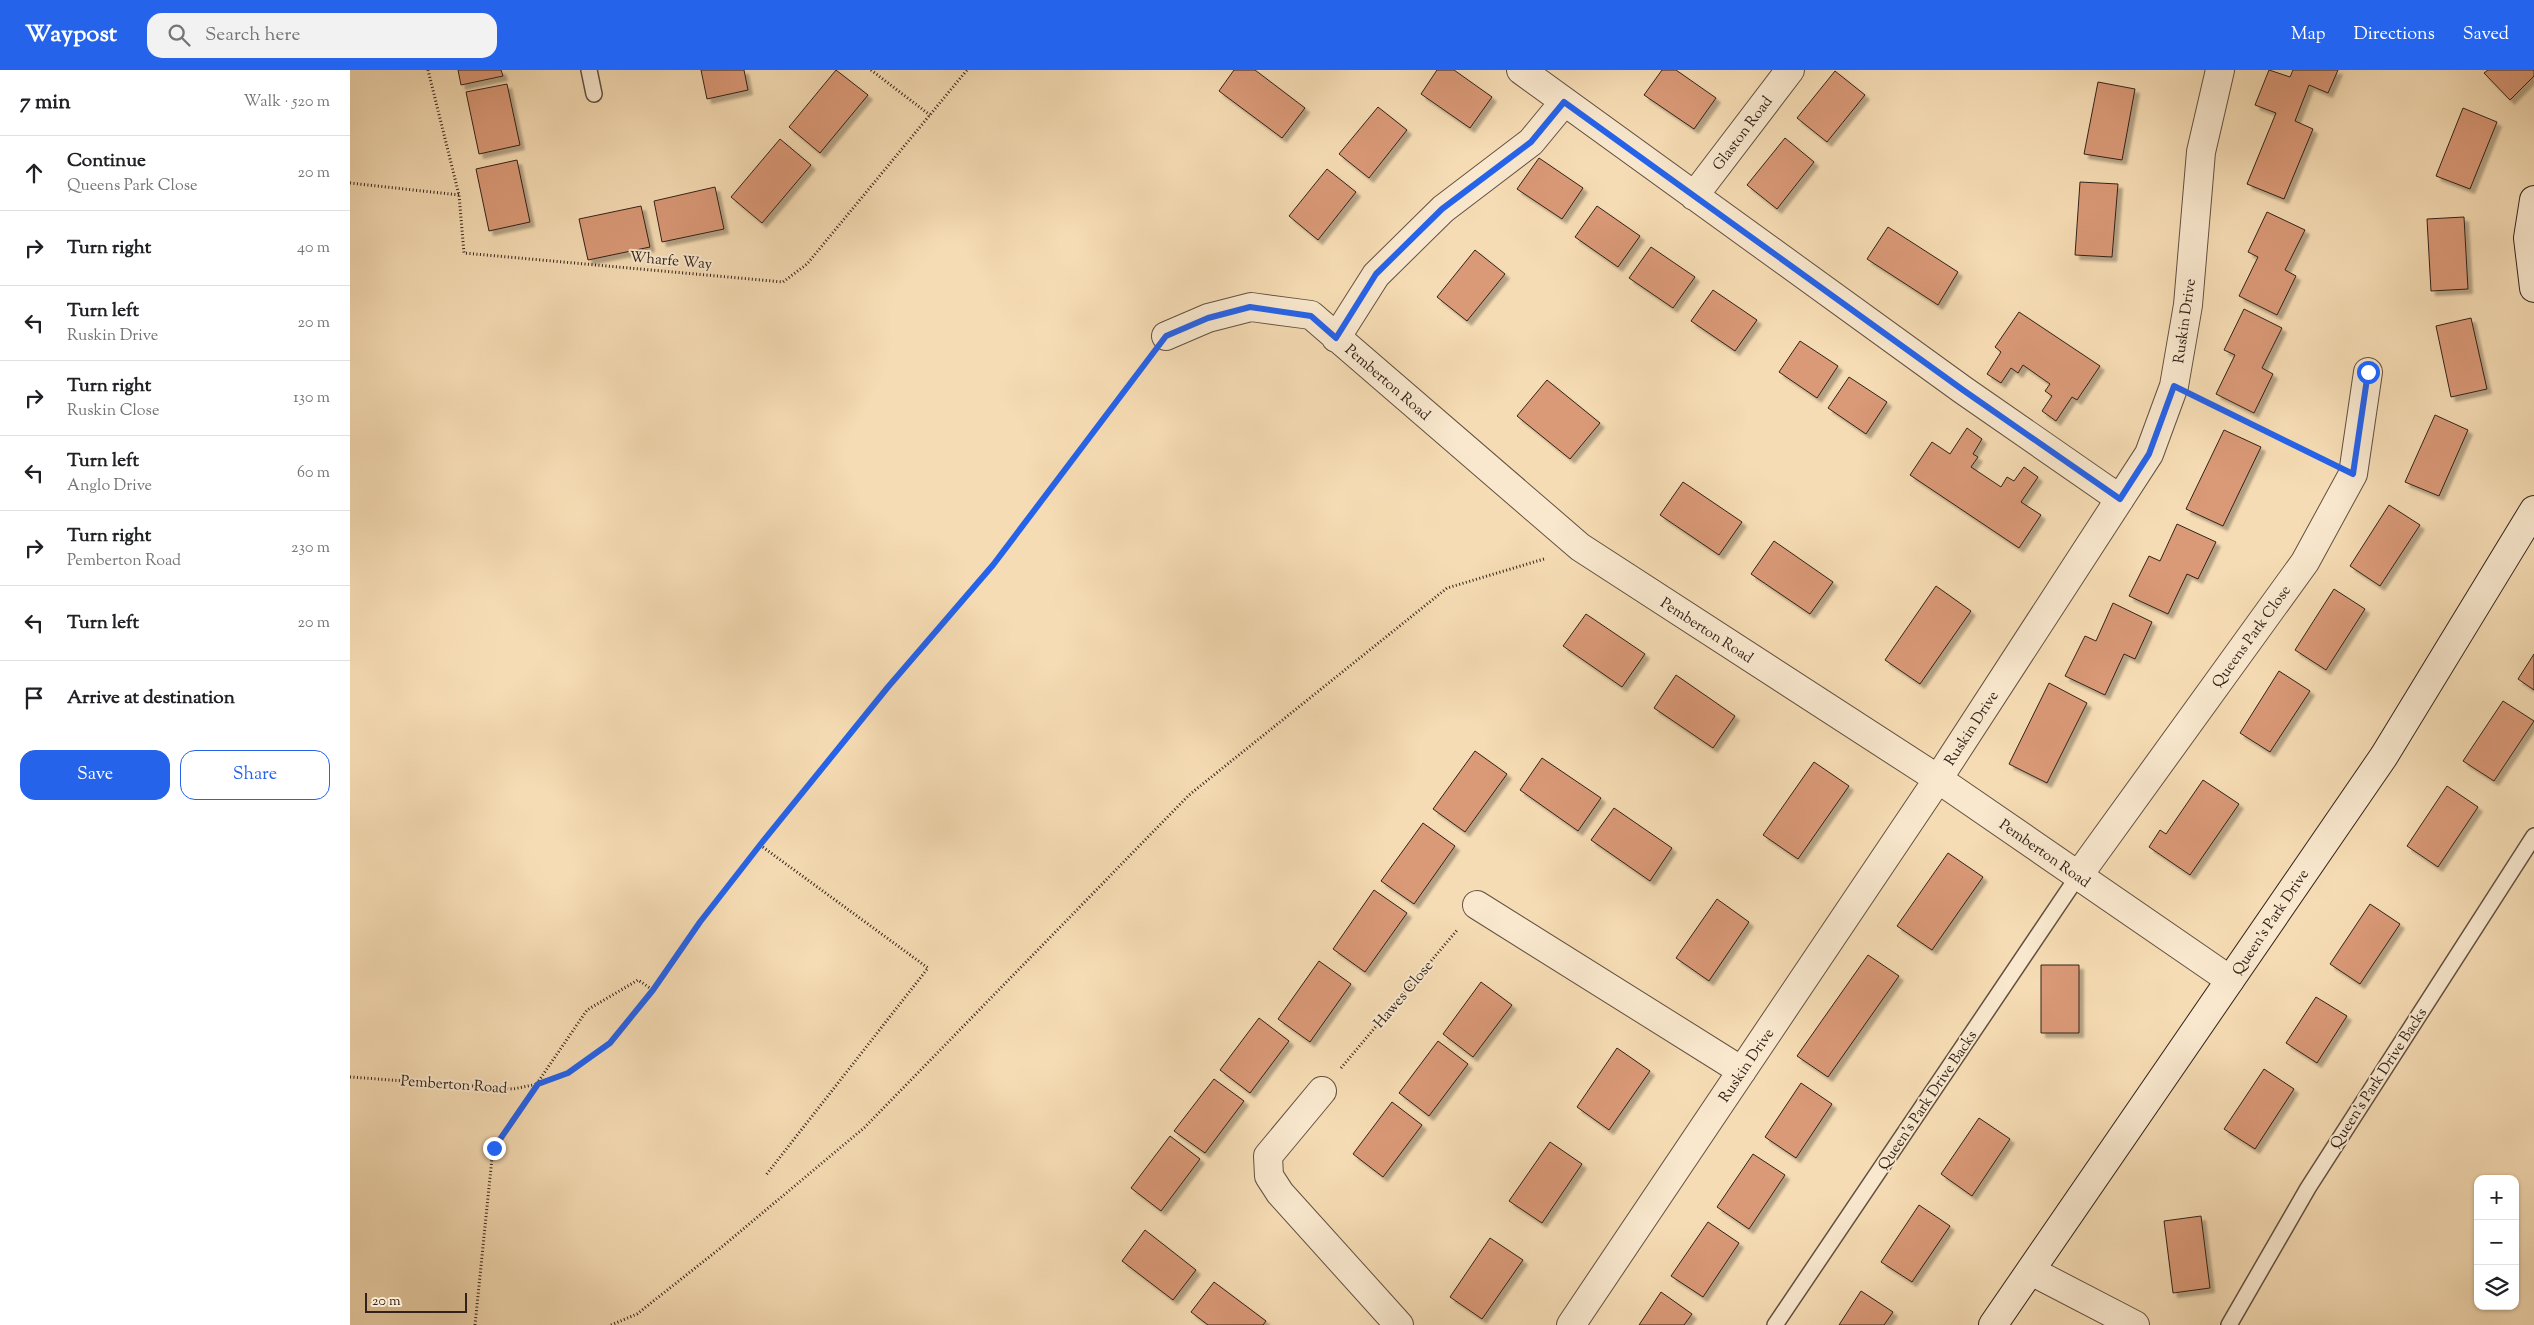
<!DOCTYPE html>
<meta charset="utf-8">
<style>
:root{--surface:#fff;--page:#f2f2f2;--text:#202124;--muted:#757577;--line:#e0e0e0;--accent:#2563eb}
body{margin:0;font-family:"Sorts Mill Goudy",serif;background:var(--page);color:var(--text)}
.controls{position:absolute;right:15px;bottom:15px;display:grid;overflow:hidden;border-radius:10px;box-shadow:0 1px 4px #0004}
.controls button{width:45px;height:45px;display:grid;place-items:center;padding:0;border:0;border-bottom:1px solid var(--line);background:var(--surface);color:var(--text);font:25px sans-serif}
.scale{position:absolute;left:15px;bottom:12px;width:102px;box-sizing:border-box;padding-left:5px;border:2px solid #322219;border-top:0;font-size:14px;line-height:18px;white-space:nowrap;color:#322219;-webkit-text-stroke:4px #f9e8ce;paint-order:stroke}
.stop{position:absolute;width:15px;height:15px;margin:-11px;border:4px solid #2563eb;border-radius:50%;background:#fff}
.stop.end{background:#2563eb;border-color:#fff;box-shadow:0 1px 5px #0008}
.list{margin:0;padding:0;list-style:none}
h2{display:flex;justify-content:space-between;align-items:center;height:65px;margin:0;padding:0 20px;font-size:21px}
h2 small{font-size:16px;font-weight:400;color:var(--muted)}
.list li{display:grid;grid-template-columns:32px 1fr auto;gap:15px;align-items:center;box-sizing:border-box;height:75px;padding:0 20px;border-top:1px solid var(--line)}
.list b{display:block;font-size:19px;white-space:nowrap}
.list p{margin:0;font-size:16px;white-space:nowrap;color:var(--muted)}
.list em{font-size:16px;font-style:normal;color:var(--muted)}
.actions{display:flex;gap:10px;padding:15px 20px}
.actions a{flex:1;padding:11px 0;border:1px solid var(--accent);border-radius:15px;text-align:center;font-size:18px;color:var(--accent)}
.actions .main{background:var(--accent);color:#fff}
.icon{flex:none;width:28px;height:28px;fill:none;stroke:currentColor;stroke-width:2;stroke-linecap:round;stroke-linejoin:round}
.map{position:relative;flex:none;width:2184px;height:1255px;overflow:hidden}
header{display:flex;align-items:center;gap:30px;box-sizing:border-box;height:70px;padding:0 25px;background:var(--accent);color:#fff}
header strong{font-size:24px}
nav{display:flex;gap:28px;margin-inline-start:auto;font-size:18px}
.search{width:350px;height:45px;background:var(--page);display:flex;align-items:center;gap:12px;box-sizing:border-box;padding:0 18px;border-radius:15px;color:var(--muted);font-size:19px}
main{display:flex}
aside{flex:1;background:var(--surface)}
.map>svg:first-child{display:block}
</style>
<header>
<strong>Waypost</strong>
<div class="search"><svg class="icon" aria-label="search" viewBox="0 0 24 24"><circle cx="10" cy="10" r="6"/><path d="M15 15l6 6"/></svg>Search here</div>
<nav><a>Map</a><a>Directions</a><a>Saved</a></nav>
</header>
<main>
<aside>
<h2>7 min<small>Walk · 520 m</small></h2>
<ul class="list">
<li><svg class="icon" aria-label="ahead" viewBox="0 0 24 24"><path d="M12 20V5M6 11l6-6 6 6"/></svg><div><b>Continue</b><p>Queens Park Close</p></div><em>20 m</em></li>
<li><svg class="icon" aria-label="right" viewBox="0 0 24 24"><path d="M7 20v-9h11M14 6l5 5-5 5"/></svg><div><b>Turn right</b></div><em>40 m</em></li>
<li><svg class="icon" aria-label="left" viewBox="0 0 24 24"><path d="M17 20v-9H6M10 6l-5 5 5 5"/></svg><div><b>Turn left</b><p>Ruskin Drive</p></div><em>20 m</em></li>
<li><svg class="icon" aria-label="right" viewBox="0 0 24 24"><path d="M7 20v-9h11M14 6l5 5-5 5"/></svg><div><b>Turn right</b><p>Ruskin Close</p></div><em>130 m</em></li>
<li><svg class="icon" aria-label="left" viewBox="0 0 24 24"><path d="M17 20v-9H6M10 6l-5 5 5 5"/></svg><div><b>Turn left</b><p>Anglo Drive</p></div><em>60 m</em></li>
<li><svg class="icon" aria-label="right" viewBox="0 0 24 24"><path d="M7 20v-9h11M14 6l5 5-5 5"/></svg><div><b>Turn right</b><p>Pemberton Road</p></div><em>230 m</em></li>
<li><svg class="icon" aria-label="left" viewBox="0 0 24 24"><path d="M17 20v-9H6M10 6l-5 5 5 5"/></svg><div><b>Turn left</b></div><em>20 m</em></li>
<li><svg class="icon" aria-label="arrive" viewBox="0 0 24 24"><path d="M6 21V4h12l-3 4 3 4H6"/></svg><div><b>Arrive at destination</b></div></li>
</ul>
<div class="actions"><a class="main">Save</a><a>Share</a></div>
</aside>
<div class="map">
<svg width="2184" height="1255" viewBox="0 0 2184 1255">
<defs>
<filter id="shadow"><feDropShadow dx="4.5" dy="4.5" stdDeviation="1" flood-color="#0004"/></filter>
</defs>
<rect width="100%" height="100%" fill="#f6dcb4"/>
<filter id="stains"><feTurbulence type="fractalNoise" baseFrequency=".004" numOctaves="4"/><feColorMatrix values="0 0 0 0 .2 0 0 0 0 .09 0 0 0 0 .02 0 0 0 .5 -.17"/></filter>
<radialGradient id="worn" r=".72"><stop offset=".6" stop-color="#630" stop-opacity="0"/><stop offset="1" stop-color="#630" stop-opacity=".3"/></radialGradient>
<!-- building -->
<path fill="#da9977" stroke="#322219" filter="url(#shadow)" d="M108 0H151L153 6 111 15Z
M351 0H394L398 20 357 29Z
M486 0 518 25 470 83 439 57Z
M884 0H905L955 38 932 68 869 21Z
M1087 0H1104L1142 27 1120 58 1071 24Z
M1312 0H1326L1366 28 1344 59 1294 25Z
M1919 0 1940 7 1943 0H1988L1978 23 1959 15 1945 51 1963 59 1934 129 1897 114 1926 43 1905 35Z
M2138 0H2184V6L2160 30 2134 3Z
M1485 1 1515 25 1477 72 1447 48Z
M1748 12 1785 19 1772 90 1734 84Z
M157 14 170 75 129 84 116 22Z
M1028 37 1057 60 1019 108 989 84Z
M2113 38 2147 52 2120 119 2086 106Z
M1435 68 1464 92 1427 139 1397 115Z
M430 69 461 95 412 153 381 127Z
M1189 88 1233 118 1212 149 1167 119Z
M167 90 180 152 139 161 126 99Z
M977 99 1006 122 968 170 939 146Z
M1730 112 1768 114 1762 187 1725 185Z
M365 117 374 159 312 172 304 131Z
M291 136 300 177 238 190 229 149Z
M1247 136 1290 166 1268 197 1225 167Z
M1917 142 1955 160 1935 200 1946 206 1927 245 1889 226 1908 187 1898 182Z
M2114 147 2118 219 2081 221 2077 149Z
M1538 157 1608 202 1588 235 1517 189Z
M1301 177 1345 207 1323 238 1279 208Z
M1125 180 1155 204 1117 251 1087 227Z
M1363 220 1407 250 1385 281 1341 251Z
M1894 239 1932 258 1912 298 1923 304 1904 343 1866 324 1885 285 1874 280Z
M1669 242 1750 296 1727 330 1722 327 1706 351 1692 341 1702 326 1695 321 1700 314 1673 295 1668 303 1661 298 1651 313 1637 304 1651 282 1645 277Z
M2121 248 2137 319 2101 327 2086 256Z
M1450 271 1488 296 1467 328 1429 302Z
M1499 307 1537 332 1516 364 1478 338Z
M1197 310 1250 353 1220 389 1167 346Z
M2085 345 2118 360 2089 426 2055 412Z
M1617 358 1632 369 1623 384 1628 387 1621 397 1651 417 1657 407 1664 411 1674 397 1688 407 1671 432 1691 445 1669 478 1560 405 1582 372 1600 384Z
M1874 360 1911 377 1873 456 1836 439Z
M1333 412 1392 452 1369 485 1310 445Z
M2039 435 2070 455 2030 516 2000 496Z
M1827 454 1866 472 1848 509 1837 504 1818 544 1779 526 1799 486 1810 491Z
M1424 471 1483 512 1460 544 1401 504Z
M1586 516 1621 541 1570 614 1535 590Z
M1984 519 2015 539 1976 600 1945 580Z
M1763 533 1802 552 1785 589 1774 584 1755 625 1715 606 1735 566 1746 571Z
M1236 544 1295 584 1272 617 1213 576Z
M2184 584V620L2168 609Z
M1929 601 1960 621 1920 682 1890 663Z
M1326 605 1385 646 1363 678 1304 638Z
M1699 613 1737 633 1697 713 1659 694Z
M2153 631 2184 651 2144 711 2113 691Z
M1125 681 1157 704 1115 762 1083 739Z
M1192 688 1251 728 1228 761 1170 720Z
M1464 692 1499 716 1448 789 1413 765Z
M1853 710 1889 734 1840 805 1799 777 1810 760 1816 764Z
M2097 716 2128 737 2088 797 2057 776Z
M1264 738 1322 778 1300 811 1241 770Z
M1073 753 1105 776 1064 834 1031 811Z
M1598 783 1633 807 1582 880 1547 856Z
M1024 820 1057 843 1015 902 983 879Z
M1367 829 1399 852 1359 911 1326 888Z
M2020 834 2050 854 2010 914 1980 894Z
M1518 885 1549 906 1478 1007 1447 986Z
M969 891 1001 914 960 972 928 949Z
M1691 895H1729V963H1691Z
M1131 912 1162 935 1123 987 1093 964Z
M1966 927 1997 946 1967 993 1936 973Z
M909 948 939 971 900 1023 870 1000Z
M1088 971 1118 994 1079 1046 1049 1023Z
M1267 978 1300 1001 1259 1060 1227 1037Z
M1914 999 1944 1019 1905 1079 1874 1059Z
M864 1009 894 1031 855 1083 824 1061Z
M1451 1013 1482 1034 1446 1088 1415 1067Z
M1042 1032 1072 1055 1033 1107 1003 1084Z
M1629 1048 1660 1069 1622 1126 1591 1104Z
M820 1066 850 1089 811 1141 781 1118Z
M1200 1072 1232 1094 1192 1153 1159 1131Z
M1403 1084 1435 1105 1399 1159 1367 1137Z
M1569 1135 1600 1156 1562 1212 1531 1192Z
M1851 1146 1860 1218 1823 1223 1814 1151Z
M1358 1152 1389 1173 1353 1227 1321 1206Z
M795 1160 846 1200 823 1230 772 1191Z
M1140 1168 1173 1190 1132 1249 1100 1227Z
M864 1212 916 1251 913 1255H858L841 1242Z
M1511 1221 1543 1242 1534 1255H1489Z
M1311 1222 1342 1244 1334 1255H1289Z"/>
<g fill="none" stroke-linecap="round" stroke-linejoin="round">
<!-- lane casing -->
<g stroke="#635040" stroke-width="18">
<path id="lane" d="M239 0 244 24
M1425 1255 1728 806
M1879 1255 1958 1118 2184 766"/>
</g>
<!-- street casing -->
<g stroke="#635040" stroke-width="30">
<path id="street" d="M1171 0 1613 320 1770 429
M1344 126 1440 0
M816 266 858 248 901 237 961 245 1230 477 1588 709 1880 910
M986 268 1026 205 1093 139 1181 72 1214 32
M1728 806 1955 492 2003 404 2018 302
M1127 835 1392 1001
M972 1021 918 1086 919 1106 930 1123 1049 1255
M1681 1201 1785 1255
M1221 1255 1588 709 1799 384 1824 316 1838 235 1851 82 1870 0"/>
</g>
<!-- secondary casing -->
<g stroke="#322219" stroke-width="30">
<path id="secondary" d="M2184 130 2178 168 2184 218
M1643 1255 2034 686 2184 440"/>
</g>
<!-- path -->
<path stroke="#322219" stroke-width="3" stroke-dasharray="1 2.5" stroke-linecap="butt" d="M78 0 109 125 114 183 433 212 457 194 617 0
M521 0 580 45
M0 113 109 125
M1851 330 1974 390
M410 775 578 898 416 1105
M991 998 1108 859
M0 1007 163 1019 188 1014 219 1003 259 973 303 920 349 852 410 775 538 617 643 495 798 291
M125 1255 143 1078 237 940 288 910 303 920
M261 1255 287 1244 373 1176 515 1057 839 725 1097 518 1194 489"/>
<!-- lane -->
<use href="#lane" stroke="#f9e8ce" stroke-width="15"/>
<!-- street -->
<use href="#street" stroke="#f9e8ce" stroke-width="28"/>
<!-- secondary -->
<use href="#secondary" stroke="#f9e8ce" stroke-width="28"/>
</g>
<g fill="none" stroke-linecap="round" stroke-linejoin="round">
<!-- route -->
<path stroke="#2563eb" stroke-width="6" d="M144 1078 188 1014 218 1003 260 973 303 920 350 852 410 775 538 617 643 495 816 266 858 248 900 237 961 246 986 268 1026 204 1092 139 1181 72 1214 32 1613 320 1770 429 1799 384 1824 316 2003 404 2018 302"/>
</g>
<g text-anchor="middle" stroke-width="4" stroke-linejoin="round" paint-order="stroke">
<!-- street labels -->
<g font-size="15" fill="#322219" stroke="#f9e8ce">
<text transform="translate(1392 63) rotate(-53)" y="5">Glaston Road</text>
<text transform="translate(321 190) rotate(5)" y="5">Wharfe Way</text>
<text transform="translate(1834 251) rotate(-82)" y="5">Ruskin Drive</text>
<text transform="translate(1038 312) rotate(41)" y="5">Pemberton Road</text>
<text transform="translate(1357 560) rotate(33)" y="5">Pemberton Road</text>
<text transform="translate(1901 566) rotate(-54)" y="5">Queens Park Close</text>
<text transform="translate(1621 658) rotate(-57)" y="5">Ruskin Drive</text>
<text transform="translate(1695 783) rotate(35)" y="5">Pemberton Road</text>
<text transform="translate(1920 852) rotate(-56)" y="5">Queen's Park Drive</text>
<text transform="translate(1053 924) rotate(-50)" y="5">Hawes Close</text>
<text transform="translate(1396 995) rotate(-56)" y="5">Ruskin Drive</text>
<text transform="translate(2028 1008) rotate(-57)" y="5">Queen's Park Drive Backs</text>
<text transform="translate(104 1014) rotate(4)" y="5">Pemberton Road</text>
<text transform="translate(1577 1030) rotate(-56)" y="5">Queen's Park Drive Backs</text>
</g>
</g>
<rect width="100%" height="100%" filter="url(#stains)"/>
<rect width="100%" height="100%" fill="url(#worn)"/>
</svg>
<div class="controls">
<button>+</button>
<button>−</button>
<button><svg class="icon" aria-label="layers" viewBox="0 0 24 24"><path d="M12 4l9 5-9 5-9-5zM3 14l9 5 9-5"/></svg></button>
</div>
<div class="scale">20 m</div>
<div class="stop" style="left:2018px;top:302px"></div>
<div class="stop end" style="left:144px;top:1078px"></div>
</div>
</main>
